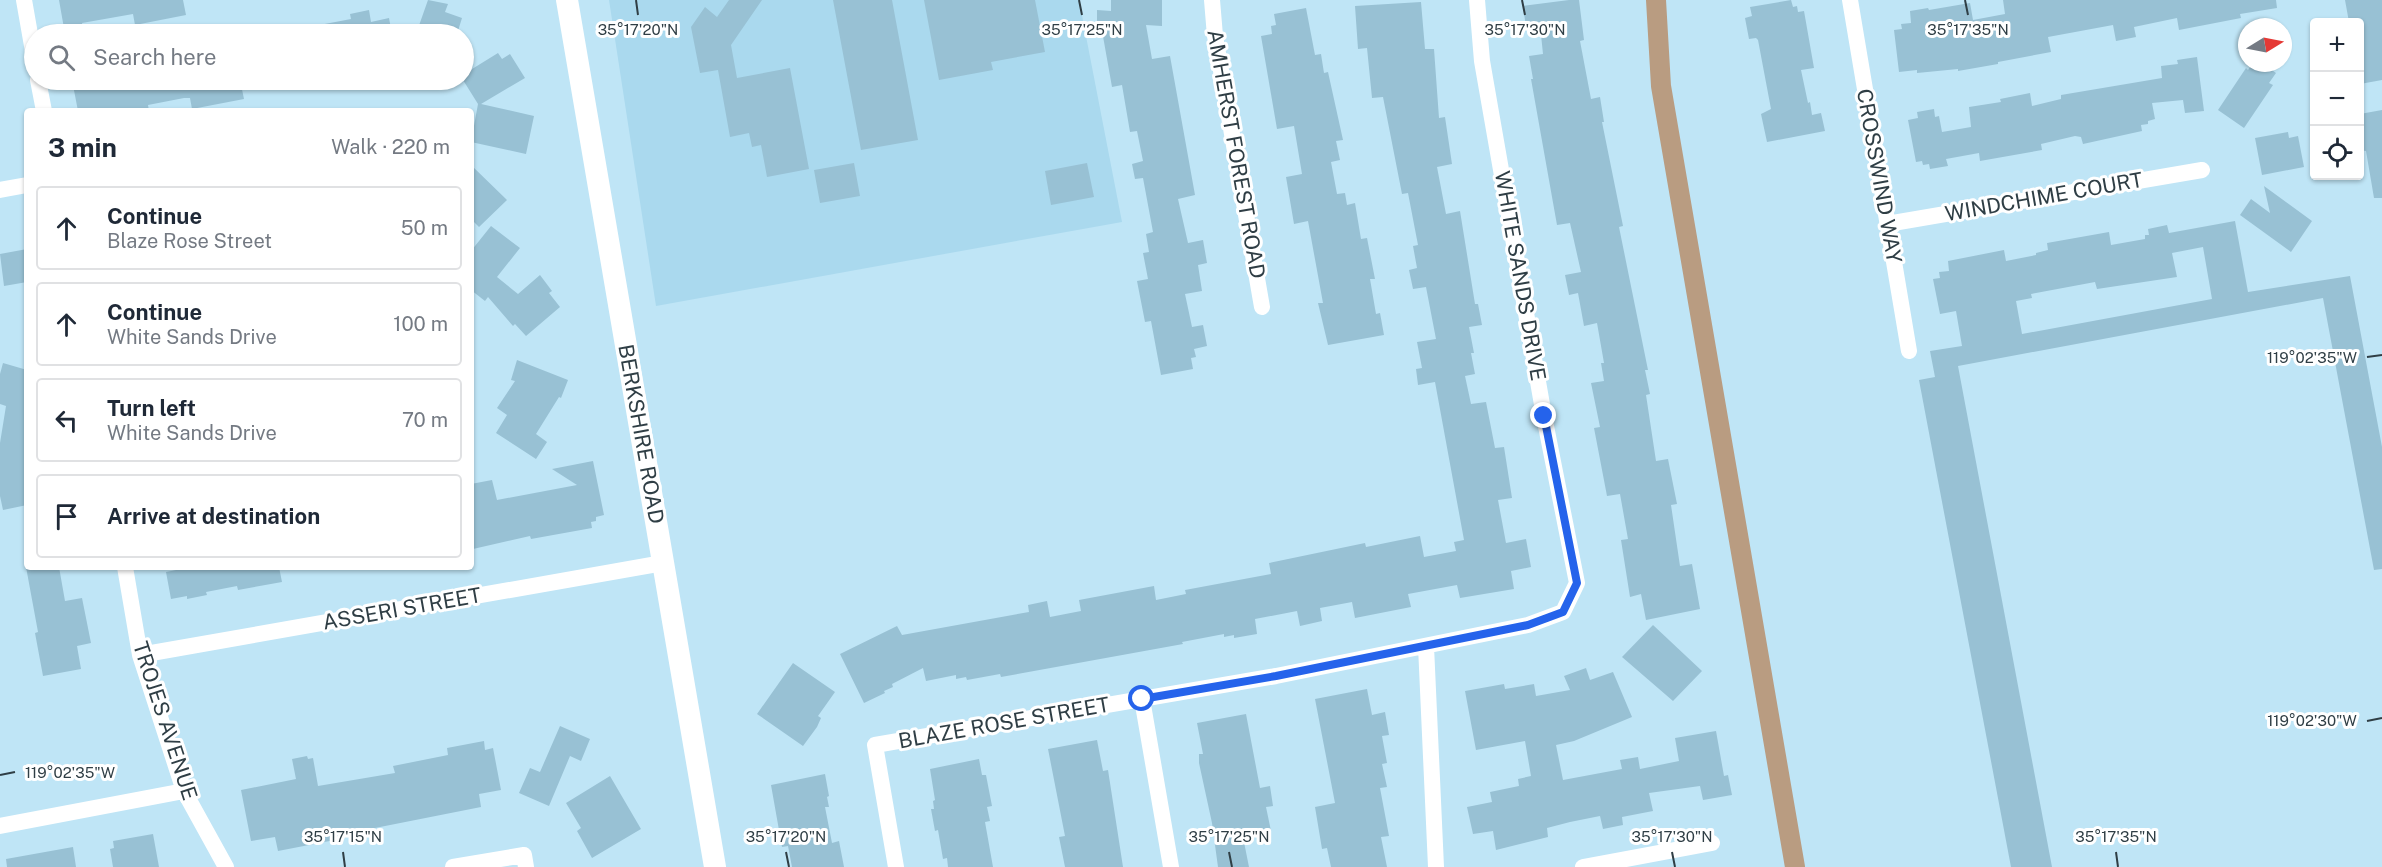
<!DOCTYPE html>
<meta charset="utf-8">
<style>
:root{--surface:#fff;--page:#f2f2f3;--text:#1f2937;--muted:#747a83;--line:#e0e1e3}
body{margin:0;font-family:"Public Sans",sans-serif;background:var(--page);color:var(--text)}
.controls{position:absolute;right:18px;top:18px;display:grid;overflow:hidden;border-radius:6px;box-shadow:0 2px 4px #0004}
.controls button{width:54px;height:54px;display:grid;place-items:center;padding:0;border:0;border-bottom:2px solid var(--line);background:var(--surface);color:var(--text);font:30px sans-serif}
.compass{position:absolute;left:2238px;top:18px;width:54px;height:54px;border-radius:50%;background:var(--surface);box-shadow:0 2px 4px #0004;rotate:80deg}
.stop{position:absolute;width:18px;height:18px;margin:-14px;border:4px solid #2563eb;border-radius:50%;background:#fff}
.stop.end{background:#2563eb;border-color:#fff;box-shadow:0 2px 6px #0008}
.list{margin:0;padding:0;list-style:none}
h2{display:flex;justify-content:space-between;align-items:center;height:78px;margin:0;padding:0 24px;font-size:26px}
h2 small{font-size:20px;font-weight:400;color:var(--muted)}
.list li{display:grid;grid-template-columns:39px 1fr auto;gap:18px;align-items:center;box-sizing:border-box;height:84px;margin:0 12px 12px;padding:0 12px;border:2px solid var(--line);border-radius:6px}
.list b{display:block;font-size:22px;white-space:nowrap}
.list p{margin:0;font-size:20px;white-space:nowrap;color:var(--muted)}
.list em{font-size:20px;font-style:normal;color:var(--muted)}
.icon{flex:none;width:33px;height:33px;fill:none;stroke:currentColor;stroke-width:2;stroke-linecap:round;stroke-linejoin:round}
.map{position:relative;flex:none;width:2382px;height:867px;overflow:hidden}
.search{position:absolute;background:var(--surface);box-shadow:0 2px 4px #0004;left:24px;top:24px;width:450px;height:66px;display:flex;align-items:center;gap:15px;box-sizing:border-box;padding:0 21px;border-radius:33px;color:var(--muted);font-size:22px}
.panel{position:absolute;background:var(--surface);box-shadow:0 2px 4px #0004;left:24px;top:108px;width:450px;height:462px;border-radius:6px}
.map>svg:first-child{display:block}
</style>
<div class="map">
<svg width="2382" height="867" viewBox="0 0 2382 867">
<rect width="100%" height="100%" fill="#bfe5f6"/>
<!-- built -->
<path fill="#aad9ee" d="M609 0H1079L1122 222 656 306Z"/>
<g fill="none" stroke-linecap="round" stroke-linejoin="round">
<!-- canal -->
<path stroke="#b99c81" stroke-width="20" d="M1656 0 1661 86 1795 867"/>
</g>
<!-- building -->
<path fill="#98c1d4" fill-rule="evenodd" d="M59 0H183L186 15 135 25 133 14 82 23 84 34H65Z
M428 0 448 4 445 12 462 18 457 34H416Z
M729 0H762L731 45 737 78 790 68 809 169 767 177 761 145 752 147 749 133 730 137 718 70 700 73 691 27 705 7 717 17Z
M833 0H892L918 140 861 150Z
M924 0H1035L1045 52 991 62 993 70 939 80Z
M1111 0H1162V26L1146 25 1152 59 1170 56 1195 195 1178 199 1188 243 1203 240 1207 263 1198 265 1202 291 1185 294 1192 327 1203 325 1207 346 1194 349 1196 357 1191 358 1193 369 1161 375 1151 321 1145 322 1137 281 1148 279 1143 253 1149 252 1146 234 1153 232 1143 178 1135 179 1132 164 1143 161 1137 131 1130 132 1122 85 1112 87 1101 25H1097V10L1111 11Z
M1569 0H1579L1584 40 1580 41 1591 99 1600 97 1604 122H1602L1623 226 1619 227 1648 370H1645L1650 394 1646 395 1656 461 1668 459 1677 504 1671 505 1680 566 1692 564 1700 609 1646 620 1641 594 1630 597 1621 540 1628 539 1620 494 1607 496 1594 428 1600 427 1591 383 1604 381 1601 363H1604L1597 323 1584 326 1578 293 1569 295 1565 275 1581 272 1570 223 1557 225 1531 79H1533L1529 56 1543 54 1540 25 1526 27 1523 6Z
M1791 0 1793 7 1797 6 1798 12 1804 11 1814 68 1801 70 1808 103 1810 102 1812 115 1821 113 1825 131 1767 142 1761 114 1771 109 1758 40 1756 38 1749 39 1745 18 1752 16 1750 7Z
M2003 0H2276L2277 8 2240 14 2241 18 2179 30 2177 18 2134 27 2136 37 2116 41 2113 25 2048 37 2051 52 1998 62V64L1958 71V69L1917 73V70L1899 72 1894 30 1902 29 1901 24 1911 23 1910 11 1928 8 1929 10 1970 3 1973 20 2005 14Z
M2345 0H2382V80L2360 84V22H2349Z
M1421 2 1425 49H1434L1439 118 1445 117 1452 164 1437 167 1446 214 1460 211 1475 304H1478L1482 325 1469 327 1474 353H1471L1475 374 1465 376 1471 404 1486 402 1495 448 1504 447 1512 498 1498 500 1506 543 1526 539 1531 567 1511 571 1514 589 1460 598 1457 585 1408 594 1411 607 1355 618 1352 602 1320 608 1322 621 1300 626 1297 611 1255 619 1257 634 1234 638V635L1224 637V634L1182 642 1183 644 1001 677 1000 674 967 680 966 677 956 679V675L926 681 923 668 892 684 893 687 884 691 885 693 864 703 840 654 897 626 902 635 1029 612 1028 605 1047 601 1050 617 1081 611 1079 600 1154 586 1156 600 1186 594 1185 590 1271 574 1269 563 1365 543 1366 547 1420 536 1424 557 1456 551 1454 542 1464 540 1435 382 1418 385 1416 369 1422 368 1417 342 1436 339 1426 287 1413 289 1409 270 1417 268 1413 246 1418 245 1408 193 1402 194 1383 97 1372 98 1367 48 1358 49 1355 6Z
M1306 8 1315 55 1321 54 1324 73 1328 72 1343 140 1336 141 1340 160 1331 162 1337 194 1345 193 1347 205 1355 203 1361 239 1367 238 1375 279H1370L1376 314 1380 313 1384 335 1328 345 1318 303H1323L1308 221 1294 224 1286 177 1302 174 1294 126 1277 129 1261 36 1272 34 1271 26 1276 25 1274 14Z
M369 10 371 22 389 18 392 34H310L309 27 351 19 350 14Z
M498 53 502 59 510 54 525 78 481 104 534 116 526 154 471 142 478 104 463 80 464 74Z
M2197 57 2204 111 2185 113 2183 100 2152 103 2155 119 2148 121V124L2141 125 2142 131 2083 144 2081 137 2075 136 2041 144 2042 150 1980 161 1979 153 1946 159 1948 166 1930 169 1929 164 1923 165 1922 161 1916 162 1908 120 1918 118 1917 112 1934 109 1935 117 1939 116 1942 132 1971 127 1969 107 2001 102 2000 99 2030 93 2032 106 2061 99V95L2162 78 2161 66 2178 64 2177 60Z
M2253 63H2262L2276 73 2269 83 2273 85 2244 128 2218 110 2246 68 2248 70Z
M72 80H240L244 99 192 109 190 98H184L148 105 149 111H78Z
M2382 110V198H2374L2366 151 2360 150V114Z
M2288 132 2289 138 2298 136 2304 167 2262 175 2255 138Z
M854 163 860 196 820 203 814 170Z
M1087 163 1094 197 1051 205 1045 171Z
M471 165 507 200 479 227 471 219Z
M2264 186 2312 221 2291 252 2240 215 2251 199 2270 213Z
M2235 221 2248 292 2350 276 2382 447V569L2374 570 2323 298 1958 366 2052 867H2011L1919 380 1935 377 1930 351 1962 346 1956 311 1940 314 1933 279 1940 278 1939 272 1949 271 1948 261 2004 250 2006 261 2036 255V253L2048 250 2047 243 2109 232 2111 245 2145 239V235H2149L2148 229 2167 225 2169 233ZM2203 247 2212 299 2022 334 2016 301 2032 298 2031 294 2095 282 2097 289 2177 277 2172 253Z
M491 226 520 248 497 277 518 294 540 275 552 291 549 293 560 307 526 336 515 324 513 326 488 297 485 301 471 290V251Z
M27 249V282L4 286 0 254Z
M517 360 568 380 561 398 559 397 536 434 547 442 536 459 496 433 507 415 497 408 515 381 511 380Z
M3 363 27 370V505L3 510 0 496V443L6 406 0 404V374Z
M593 461 604 515 596 517V521L591 522 592 528 531 539 530 536 473 549 471 484 492 480 497 500 577 485 552 469Z
M26 567H59L65 601 82 598 91 643 77 646 81 669 43 676 35 633 38 632Z
M175 567H279L282 582 238 590 237 586 206 592 207 595 187 599V596L171 599 166 572 176 570Z
M1653 625 1702 671 1673 701 1622 657Z
M793 663 835 692 818 716 821 718 817 727 803 746 757 714Z
M1586 668 1590 680 1613 672 1632 717 1574 741 1556 745 1563 780 1622 769 1620 760 1638 757 1640 769 1679 761 1675 738 1716 731 1724 776 1728 775 1732 795 1703 800 1700 786 1649 793 1653 811 1622 817 1623 825 1603 829 1600 816 1570 822 1547 828 1548 837 1496 850 1493 831 1473 834 1467 807 1492 802 1490 792 1519 786 1518 779 1531 776 1525 741 1476 750 1465 691 1504 684 1505 689 1534 684 1536 696 1570 690 1564 676Z
M1367 689 1372 715 1385 712 1389 735 1382 736 1387 763 1382 764 1387 787 1380 788 1389 836 1381 837 1387 867H1331L1327 848 1322 849 1315 807 1335 803 1315 699Z
M1246 714 1260 788 1270 786 1273 806 1266 807 1271 831 1243 837 1249 867H1218L1212 823 1199 763V754H1203L1197 723Z
M560 726 590 739 581 761 570 756 549 806 519 793 530 768 540 772Z
M1097 740 1103 771 1108 770 1123 867H1065L1059 837 1065 836 1048 749Z
M484 741 485 750 493 748 501 790 479 794 481 807 375 828V830L349 835 340 839 278 851 275 837 251 841 241 790 296 779 292 759 307 756 308 759 313 758 318 786 395 773 393 766 448 755 447 748Z
M979 759 982 775H986L992 806 987 807 990 821 985 822 993 867H948L947 858 943 859 938 830 935 831 931 809H934L933 801 935 800 930 769Z
M825 774 829 796 827 797 829 807H825L832 843 839 841 844 867H792L788 846 782 847 771 785Z
M610 776 641 829 592 858 577 831 581 828 566 803Z
M153 834 159 867H113L110 849 114 848 113 841Z
M73 847 76 867H7L6 859Z"/>
<g fill="none" stroke-linecap="round" stroke-linejoin="round">
<!-- street -->
<path stroke="#fff" stroke-width="16" d="M24 0 34 57
M1212 0 1215 36 1262 307
M1850 0 1909 351
M38 80 44 111
M0 190 27 185
M1887 224 2202 170
M125 567 140 655 184 791 226 867
M1426 646 1436 867
M140 655 663 563
M1142 699 1171 867
M0 826 184 791
M453 867 524 855 526 867
M896 867 875 745 1276 676 1528 625 1563 612 1577 583 1544 416 1482 61 1477 0
M1583 867 1712 843"/>
<!-- secondary -->
<path stroke="#fff" stroke-width="22" d="M567 0 715 867"/>
</g>
<g fill="none" stroke-linecap="round" stroke-linejoin="round">
<!-- route -->
<path stroke="#2563eb" stroke-width="8" d="M1142 699 1276 676 1528 625 1563 612 1577 583 1544 416"/>
</g>
<!-- ticks -->
<path fill="none" stroke="#2f3e45" stroke-width="2" d="M636 0 638 15M1079 0 1082 15M1522 0 1525 15M1965 0 1968 15M2367 357 2382 355M2367 721 2382 718M0 775 15 772M343 852 345 867M786 852 789 867M1229 852 1232 867M1672 852 1675 867M2116 852 2118 867"/>
<g text-anchor="middle" stroke-width="6" stroke-linejoin="round" paint-order="stroke">
<!-- street labels -->
<g font-size="21" fill="#2f3e45" stroke="#fff">
<text transform="translate(1236 154) rotate(80)" y="7">AMHERST FOREST ROAD</text>
<text transform="translate(1879 176) rotate(80)" y="7">CROSSWIND WAY</text>
<text transform="translate(2044 197) rotate(-10)" y="7">WINDCHIME COURT</text>
<text transform="translate(1520 276) rotate(80)" y="7">WHITE SANDS DRIVE</text>
<text transform="translate(641 434) rotate(80)" y="7">BERKSHIRE ROAD</text>
<text transform="translate(402 609) rotate(-10)" y="7">ASSERI STREET</text>
<text transform="translate(165 721) rotate(72)" y="7">TROJES AVENUE</text>
<text transform="translate(1004 723) rotate(-10)" y="7">BLAZE ROSE STREET</text>
</g>
</g>
<g font-size="15" text-anchor="middle" fill="#2f3e45" stroke="#fff" stroke-width="6" stroke-linejoin="round" paint-order="stroke">
<text x="638" y="35">35°17'20"N</text>
<text x="1082" y="35">35°17'25"N</text>
<text x="1525" y="35">35°17'30"N</text>
<text x="1968" y="35">35°17'35"N</text>
<text x="2312" y="363">119°02'35"W</text>
<text x="2312" y="726">119°02'30"W</text>
<text x="70" y="778">119°02'35"W</text>
<text x="343" y="842">35°17'15"N</text>
<text x="786" y="842">35°17'20"N</text>
<text x="1229" y="842">35°17'25"N</text>
<text x="1672" y="842">35°17'30"N</text>
<text x="2116" y="842">35°17'35"N</text>
</g>
</svg>
<div class="controls">
<button>+</button>
<button>−</button>
<button><svg class="icon" aria-label="locate" viewBox="0 0 24 24"><circle cx="12" cy="12" r="6"/><path d="M12 2v4M12 18v4M2 12h4M18 12h4"/></svg></button>
</div>
<svg class="compass" viewBox="-18 -18 36 36"><path d="M0-13l5 13h-10z" fill="#e53935"/><path d="M0 13l5-13h-10z" fill="#747a83"/></svg>
<div class="stop" style="left:1142px;top:699px"></div>
<div class="stop end" style="left:1544px;top:416px"></div>
<div class="search"><svg class="icon" aria-label="search" viewBox="0 0 24 24"><circle cx="10" cy="10" r="6"/><path d="M15 15l6 6"/></svg>Search here</div>
<section class="panel">
<h2>3 min<small>Walk · 220 m</small></h2>
<ul class="list">
<li><svg class="icon" aria-label="ahead" viewBox="0 0 24 24"><path d="M12 20V5M6 11l6-6 6 6"/></svg><div><b>Continue</b><p>Blaze Rose Street</p></div><em>50 m</em></li>
<li><svg class="icon" aria-label="ahead" viewBox="0 0 24 24"><path d="M12 20V5M6 11l6-6 6 6"/></svg><div><b>Continue</b><p>White Sands Drive</p></div><em>100 m</em></li>
<li><svg class="icon" aria-label="left" viewBox="0 0 24 24"><path d="M17 20v-9H6M10 6l-5 5 5 5"/></svg><div><b>Turn left</b><p>White Sands Drive</p></div><em>70 m</em></li>
<li><svg class="icon" aria-label="arrive" viewBox="0 0 24 24"><path d="M6 21V4h12l-3 4 3 4H6"/></svg><div><b>Arrive at destination</b></div></li>
</ul>
</section>
</div>
